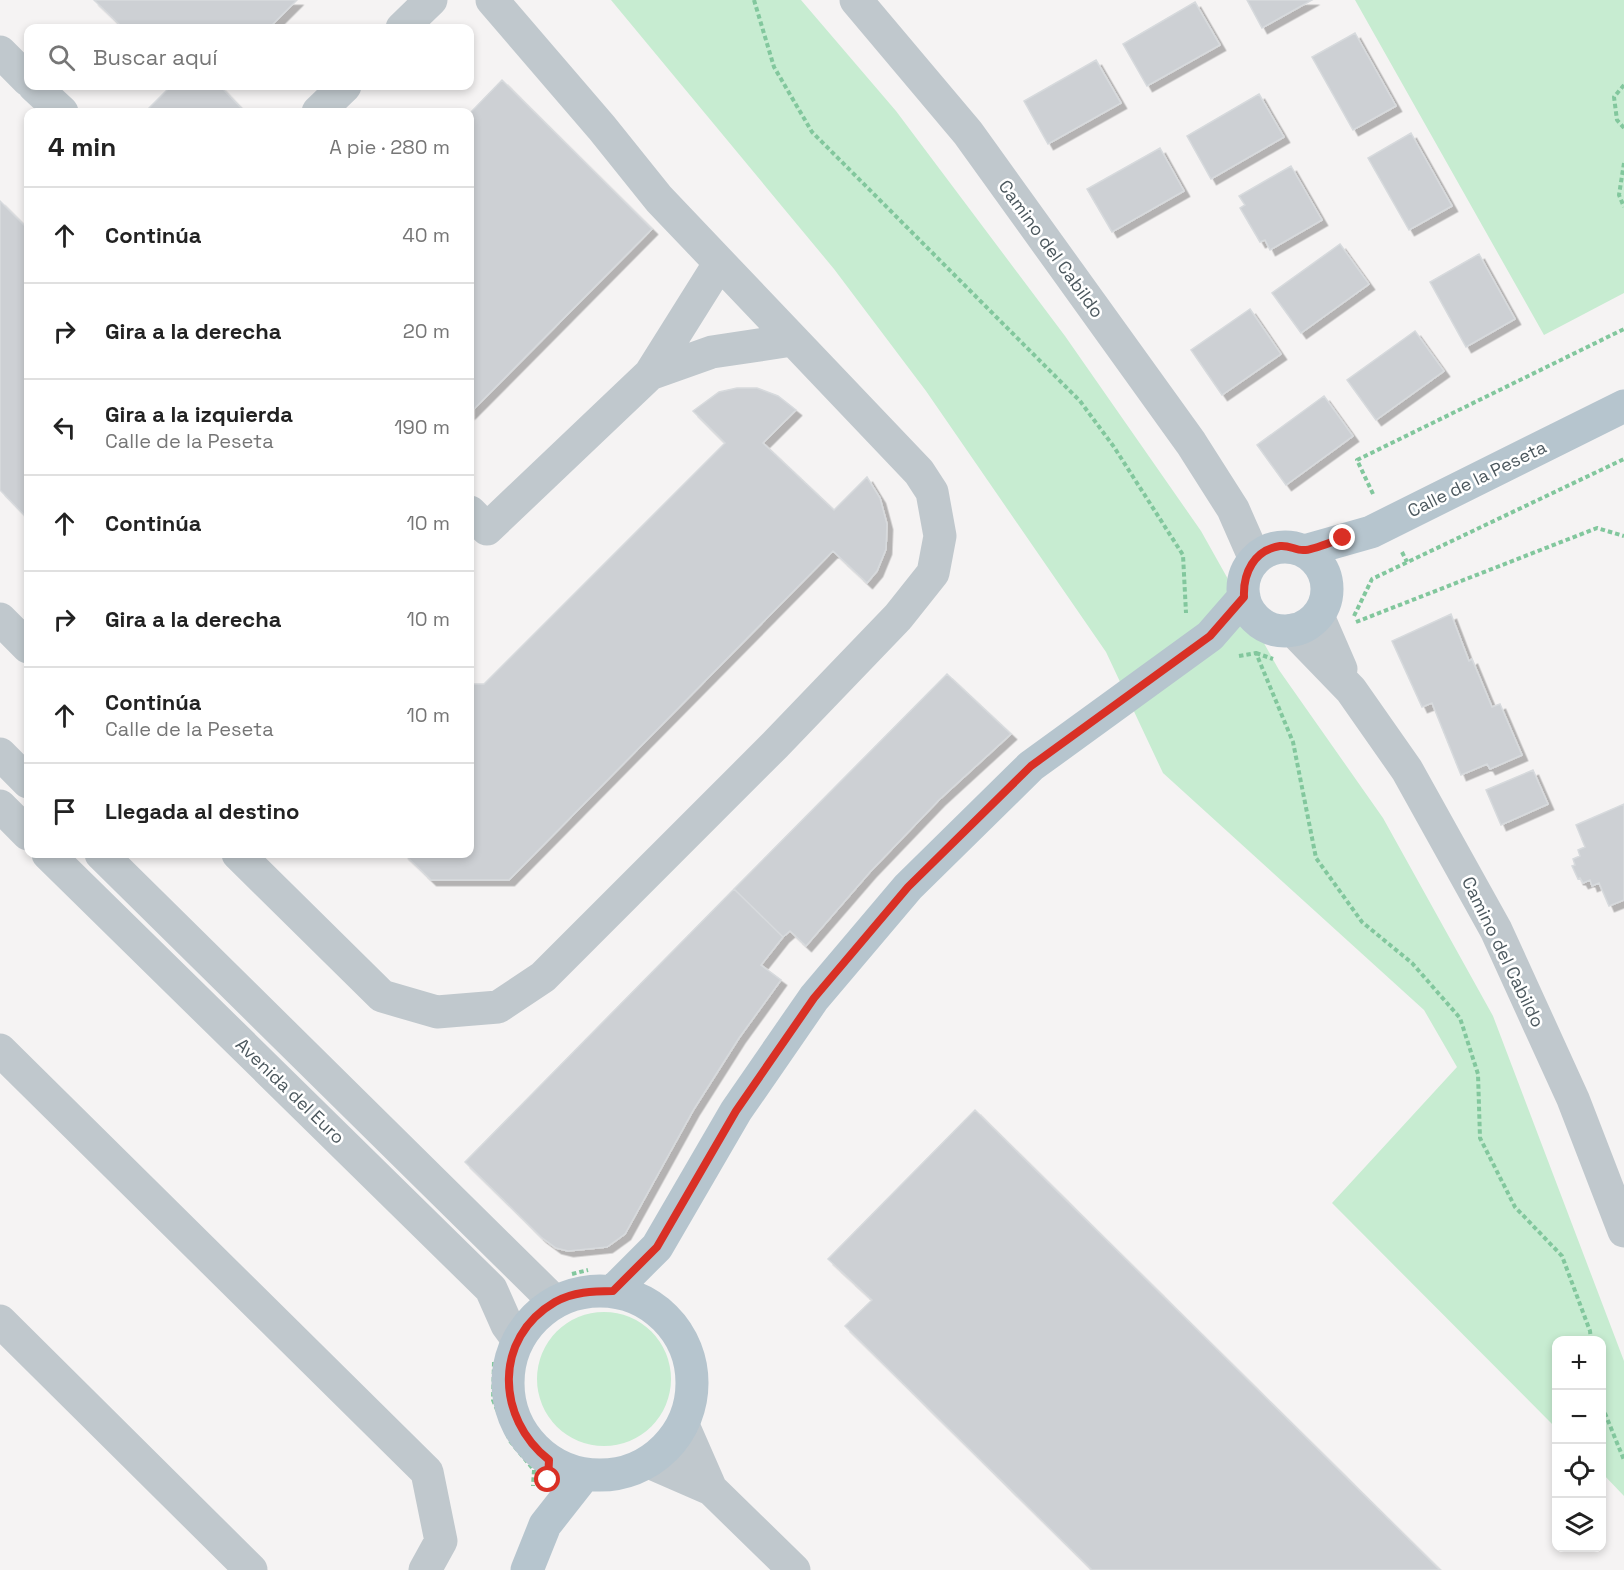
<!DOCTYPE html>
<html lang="es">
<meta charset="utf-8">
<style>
:root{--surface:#fff;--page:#f2f2f2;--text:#222;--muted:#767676;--line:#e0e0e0}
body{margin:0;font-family:"Space Grotesk",sans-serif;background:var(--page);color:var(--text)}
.controls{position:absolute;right:18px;bottom:18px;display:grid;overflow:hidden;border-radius:12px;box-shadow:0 3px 9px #0003}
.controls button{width:54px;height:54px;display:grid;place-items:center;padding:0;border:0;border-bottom:2px solid var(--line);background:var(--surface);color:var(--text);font:30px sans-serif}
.stop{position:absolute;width:18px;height:18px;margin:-14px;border:4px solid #d93025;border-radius:50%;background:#fff}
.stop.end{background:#d93025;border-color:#fff;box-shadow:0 2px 6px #0008}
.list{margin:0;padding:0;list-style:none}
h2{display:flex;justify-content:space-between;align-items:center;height:78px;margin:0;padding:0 24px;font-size:26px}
h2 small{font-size:20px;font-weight:400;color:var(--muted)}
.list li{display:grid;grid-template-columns:39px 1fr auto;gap:18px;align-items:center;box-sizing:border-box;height:96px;padding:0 24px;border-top:2px solid var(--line)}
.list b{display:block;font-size:22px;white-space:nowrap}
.list p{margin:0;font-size:20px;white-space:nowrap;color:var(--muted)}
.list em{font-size:20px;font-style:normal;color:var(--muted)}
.icon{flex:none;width:33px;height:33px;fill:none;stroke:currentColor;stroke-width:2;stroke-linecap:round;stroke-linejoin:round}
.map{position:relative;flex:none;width:1624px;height:1570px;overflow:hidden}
.search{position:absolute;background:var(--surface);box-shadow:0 3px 9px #0003;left:24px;top:24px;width:450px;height:66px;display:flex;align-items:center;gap:15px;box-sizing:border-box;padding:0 21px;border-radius:12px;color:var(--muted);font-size:22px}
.panel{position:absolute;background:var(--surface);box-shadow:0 3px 9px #0003;left:24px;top:108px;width:450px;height:750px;border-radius:12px}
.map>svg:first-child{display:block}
</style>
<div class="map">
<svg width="1624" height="1570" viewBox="0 0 1624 1570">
<defs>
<filter id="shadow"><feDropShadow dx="5.5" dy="5.5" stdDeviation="0" flood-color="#0004"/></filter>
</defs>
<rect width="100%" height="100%" fill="#f5f3f3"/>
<!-- green -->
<path fill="#c7ecd1" d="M611 0H801L896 111 1065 336 1201 531 1279 670 1383 818 1493 1016 1624 1361V1496L1602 1473V1340H1556V1428L1332 1203 1457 1067 1424 1010 1163 773 1106 652 926 391 834 269Z
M1355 0H1624V293L1544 335Z
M537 1379a67 67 0 1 1 134 0a67 67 0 1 1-134 0Z"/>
<!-- building -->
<path fill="#cdd0d4" stroke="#d7dadd" stroke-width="1.5" filter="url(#shadow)" d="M94 0H297L269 28H123Z
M1247 0H1312L1262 28Z
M1195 2 1220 45 1147 86 1123 44Z
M1355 33 1396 106 1353 130 1312 57Z
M1096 60 1121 103 1048 144 1024 101Z
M502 80 652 229 470 413V113Z
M171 86H220L245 112H145Z
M1259 94 1284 137 1211 179 1187 136Z
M1411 133 1452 206 1409 230 1368 158Z
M1160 148 1184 191 1112 232 1087 189Z
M1291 166 1322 220 1270 250 1265 240 1260 242 1240 208 1245 205 1239 196Z
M0 201 28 229V519L0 490Z
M1340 244 1369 284 1301 333 1272 293Z
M1479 254 1515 319 1466 347 1430 282Z
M1250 309 1281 354 1222 395 1191 350Z
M1415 331 1444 371 1376 420 1347 380Z
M737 388H757L778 396 796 410 763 443 834 510 867 477 880 498 887 524 886 549 877 571 867 583 833 551 509 880H431L404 854H470V684H484L725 443 693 411 719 392Z
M1324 396 1353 436 1286 485 1257 445Z
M1451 614 1469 661 1472 659 1492 707 1500 704 1522 755 1490 769 1487 764 1461 775 1432 703 1422 707 1392 641Z
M947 674 1011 734 939 800 870 872 806 946 790 931 783 937 734 889Z
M1533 770 1548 804 1501 825 1486 790Z
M1624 804V900L1609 906 1599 883 1592 886 1590 880 1583 883 1580 878 1578 879 1572 866 1575 865 1573 859 1580 856 1578 850 1585 847 1576 825Z
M734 889 783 937 761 965 781 980 739 1038 694 1109 625 1234 607 1247 568 1251 556 1248 541 1237 465 1162Z
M975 1110 1440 1570H1092L845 1326 872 1300 828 1259Z"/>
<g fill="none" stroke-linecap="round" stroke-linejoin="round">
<!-- path -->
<path stroke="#82c79d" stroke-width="4" stroke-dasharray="4.5 3" stroke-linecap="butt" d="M754 0 774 67 812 132 1080 401 1114 447 1183 555 1186 613
M1624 85 1614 97 1617 120 1624 128
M1624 163 1619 195 1624 207
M1373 494 1357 460 1624 329
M1402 552 1407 562
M1354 616 1372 579 1624 459
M1356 622 1597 528 1624 536
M1256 653 1273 659
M1239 656 1256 653 1293 742 1316 858 1362 922 1412 963 1460 1018 1478 1074 1480 1138 1515 1207 1562 1256 1590 1331 1591 1340
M572 1274 588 1270
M494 1362 493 1400 510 1441 534 1470 533 1486
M1602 1406 1624 1460"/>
<!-- minor -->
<path stroke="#c0c8cd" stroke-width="33" d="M856 0 968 133 1191 443 1233 509 1255 559
M402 28 431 0
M0 52 28 80
M34 86 62 112
M318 112 345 86
M650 374 712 352 792 340
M470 512 487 529 650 374 719 264
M1318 616 1341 669
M0 619 28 647
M1293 630 1351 690 1407 770 1496 930 1573 1099 1624 1231
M0 754 28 782
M0 806 28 834
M48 854 491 1289 507 1325 518 1340
M101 854 555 1302
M238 854 382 996 437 1012 498 1007 543 977 775 745 898 617 933 573 940 536 932 492 919 472 659 199 602 128 492 0
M0 1050 427 1472 441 1541 425 1570
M0 1321 251 1570
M683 1425 711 1489
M649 1462 711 1489 794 1570"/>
<!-- major -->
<path stroke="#b6c5ce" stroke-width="33" d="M1243 589a42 42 0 1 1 84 0a42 42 0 1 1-84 0Z
M1304 551 1371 532 1624 406
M508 1383a92 92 0 1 1 184 0a92 92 0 1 1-184 0Z
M613 1291 657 1247 736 1111 814 998 908 887 1031 766 1210 636 1244 597
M527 1570 545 1525 585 1474"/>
</g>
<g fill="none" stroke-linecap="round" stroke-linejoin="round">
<!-- route -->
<path stroke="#d93025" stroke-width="8" d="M548 1480 549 1460C496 1418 493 1338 555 1302 573 1292 593 1291 613 1291L657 1247 736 1111 814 998 908 887 1031 766 1210 636 1244 597C1243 573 1254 550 1280 546 1289 545 1295 550 1303 550 1311 551 1333 541 1343 538"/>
</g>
<g text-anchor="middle" stroke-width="5" stroke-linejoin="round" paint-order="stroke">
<!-- street labels -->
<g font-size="18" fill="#4c585e" stroke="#fff">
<text transform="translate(1051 249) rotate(54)" y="6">Camino del Cabildo</text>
<text transform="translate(1477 479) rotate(-26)" y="6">Calle de la Peseta</text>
<text transform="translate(1503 952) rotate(64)" y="6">Camino del Cabildo</text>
<text transform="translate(290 1091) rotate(44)" y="6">Avenida del Euro</text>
</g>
</g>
</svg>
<div class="controls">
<button>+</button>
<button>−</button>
<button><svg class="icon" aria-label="locate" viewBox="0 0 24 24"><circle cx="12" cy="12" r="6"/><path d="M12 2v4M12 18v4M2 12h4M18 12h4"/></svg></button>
<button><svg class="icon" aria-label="layers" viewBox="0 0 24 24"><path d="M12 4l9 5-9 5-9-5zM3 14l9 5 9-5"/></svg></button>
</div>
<div class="stop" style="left:548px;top:1480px"></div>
<div class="stop end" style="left:1343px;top:538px"></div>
<div class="search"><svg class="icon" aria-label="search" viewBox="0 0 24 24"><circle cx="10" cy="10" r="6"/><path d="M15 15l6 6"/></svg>Buscar aquí</div>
<section class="panel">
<h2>4 min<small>A pie · 280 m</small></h2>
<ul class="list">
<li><svg class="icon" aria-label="ahead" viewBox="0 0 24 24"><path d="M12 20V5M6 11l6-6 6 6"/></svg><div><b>Continúa</b></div><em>40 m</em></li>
<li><svg class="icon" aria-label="right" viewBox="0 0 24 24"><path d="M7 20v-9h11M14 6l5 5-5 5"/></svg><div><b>Gira a la derecha</b></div><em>20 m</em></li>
<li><svg class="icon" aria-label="left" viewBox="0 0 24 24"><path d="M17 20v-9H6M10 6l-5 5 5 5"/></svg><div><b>Gira a la izquierda</b><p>Calle de la Peseta</p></div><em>190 m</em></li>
<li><svg class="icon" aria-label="ahead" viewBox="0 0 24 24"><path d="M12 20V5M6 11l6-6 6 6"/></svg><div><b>Continúa</b></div><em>10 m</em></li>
<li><svg class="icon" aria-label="right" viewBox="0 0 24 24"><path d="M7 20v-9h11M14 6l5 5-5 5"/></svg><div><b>Gira a la derecha</b></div><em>10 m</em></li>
<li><svg class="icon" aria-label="ahead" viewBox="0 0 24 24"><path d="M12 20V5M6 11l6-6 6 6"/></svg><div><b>Continúa</b><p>Calle de la Peseta</p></div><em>10 m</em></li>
<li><svg class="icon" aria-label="arrive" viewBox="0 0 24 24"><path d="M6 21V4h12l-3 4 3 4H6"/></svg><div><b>Llegada al destino</b></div></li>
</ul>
</section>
</div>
